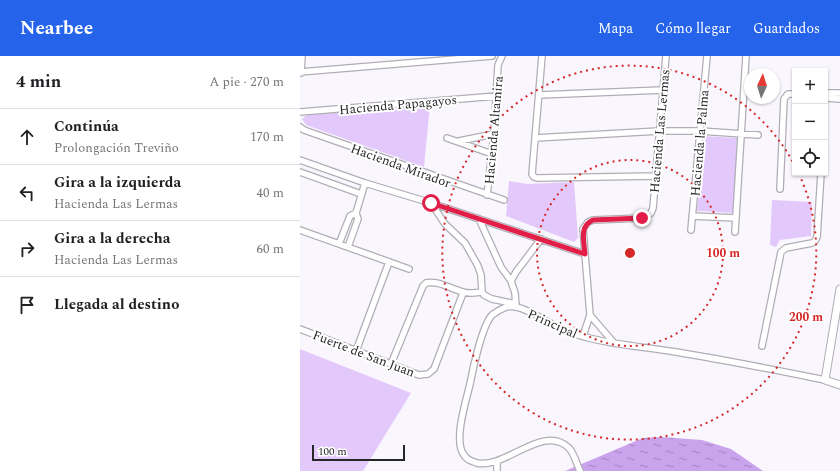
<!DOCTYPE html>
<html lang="es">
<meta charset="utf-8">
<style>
:root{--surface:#fff;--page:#f2f2f2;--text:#202124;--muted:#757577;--line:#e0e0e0;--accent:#2563eb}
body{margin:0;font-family:Spectral,serif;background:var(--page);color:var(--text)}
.controls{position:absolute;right:12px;top:12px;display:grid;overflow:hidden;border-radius:0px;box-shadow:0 1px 3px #0004}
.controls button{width:36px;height:36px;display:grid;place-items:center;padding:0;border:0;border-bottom:1px solid var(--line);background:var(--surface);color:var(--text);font:20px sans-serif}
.compass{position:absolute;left:444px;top:12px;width:36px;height:36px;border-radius:50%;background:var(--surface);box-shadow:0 1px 3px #0004;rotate:4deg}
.scale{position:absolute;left:12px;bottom:10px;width:93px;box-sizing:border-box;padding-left:4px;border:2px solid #272629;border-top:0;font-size:11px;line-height:14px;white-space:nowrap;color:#272629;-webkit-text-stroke:3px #fff;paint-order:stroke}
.stop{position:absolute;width:12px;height:12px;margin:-9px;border:3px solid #e11d48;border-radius:50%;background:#fff}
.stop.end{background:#e11d48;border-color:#fff;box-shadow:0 1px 4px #0008}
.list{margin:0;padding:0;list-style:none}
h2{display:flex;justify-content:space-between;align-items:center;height:52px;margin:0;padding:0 16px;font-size:17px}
h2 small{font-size:13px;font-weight:400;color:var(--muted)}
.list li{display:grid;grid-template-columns:26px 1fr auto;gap:12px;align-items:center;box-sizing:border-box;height:56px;padding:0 16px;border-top:1px solid var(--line)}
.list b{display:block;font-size:15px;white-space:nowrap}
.list p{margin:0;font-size:13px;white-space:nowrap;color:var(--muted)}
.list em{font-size:13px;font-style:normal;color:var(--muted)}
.icon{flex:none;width:22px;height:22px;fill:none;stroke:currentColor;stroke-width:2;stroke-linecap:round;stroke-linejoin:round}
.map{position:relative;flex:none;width:540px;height:415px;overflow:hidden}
header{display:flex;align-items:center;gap:24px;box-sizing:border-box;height:56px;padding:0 20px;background:var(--accent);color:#fff}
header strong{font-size:19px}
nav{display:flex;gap:22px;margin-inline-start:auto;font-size:14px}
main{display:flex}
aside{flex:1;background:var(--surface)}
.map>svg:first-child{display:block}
</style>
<header>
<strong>Nearbee</strong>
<nav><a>Mapa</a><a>Cómo llegar</a><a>Guardados</a></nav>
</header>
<main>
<aside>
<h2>4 min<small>A pie · 270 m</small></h2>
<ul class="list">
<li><svg class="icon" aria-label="ahead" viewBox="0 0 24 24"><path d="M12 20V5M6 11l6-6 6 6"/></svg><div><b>Continúa</b><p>Prolongación Treviño</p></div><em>170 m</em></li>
<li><svg class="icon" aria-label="left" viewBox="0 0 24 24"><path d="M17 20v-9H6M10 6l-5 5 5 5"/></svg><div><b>Gira a la izquierda</b><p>Hacienda Las Lermas</p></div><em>40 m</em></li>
<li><svg class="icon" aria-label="right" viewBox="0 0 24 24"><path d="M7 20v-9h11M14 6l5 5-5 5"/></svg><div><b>Gira a la derecha</b><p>Hacienda Las Lermas</p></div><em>60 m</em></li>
<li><svg class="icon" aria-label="arrive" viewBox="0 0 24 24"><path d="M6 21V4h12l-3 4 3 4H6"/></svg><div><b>Llegada al destino</b></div></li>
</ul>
</aside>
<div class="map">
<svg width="540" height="415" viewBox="0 0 540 415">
<defs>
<pattern id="water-ripples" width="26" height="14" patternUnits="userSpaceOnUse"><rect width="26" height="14" fill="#caa3ed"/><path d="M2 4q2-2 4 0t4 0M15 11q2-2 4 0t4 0" fill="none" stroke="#a485c0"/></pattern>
</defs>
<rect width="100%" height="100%" fill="#faf6fe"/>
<!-- park -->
<path fill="#e3c9fb" d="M130 49 124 111 6 69 2 63 7 59Z
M404 80 437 82 434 157 397 155Z
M209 125 228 128 274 126 278 182 274 186 206 160Z
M472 144 512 146 511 180 480 184 476 191 470 189Z
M0 293 111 337 63 415H0Z"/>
<!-- water -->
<path fill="url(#water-ripples)" d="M361 381 402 384 431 393 463 415H265L343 382Z"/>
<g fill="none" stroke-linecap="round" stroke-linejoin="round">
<!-- minor casing -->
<g stroke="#b0adb5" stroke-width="8">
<path id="minor" d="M242 0 232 118 234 121 237 122 355 120
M0 16 192 0
M1 17 2 0
M525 37H540
M239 39 363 34
M525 42 540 43
M0 56 197 40
M0 71 4 74 204 144
M147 82 192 98
M235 82 359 75H400L458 79
M159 85 194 78
M0 104 65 127 131 147 285 198
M0 116 61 138
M480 133 484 43 488 38H495
M187 139 194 78 198 9 202 0
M131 147 145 168 165 187 169 194 178 210 181 219 182 236 184 239 192 243 216 248
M392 160 436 162
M179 163 201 211 211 225 215 237 216 250
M0 174 109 213
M391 174 407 0
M435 176 446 0
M39 188 50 160 56 157
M48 191 58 163 56 157 65 127
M211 225 216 216 241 183
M290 259 314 287
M0 273 119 319 128 318 134 313 163 237
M283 280 290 259 283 173 288 166 293 164 342 162 351 157 353 152 366 0
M462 290 481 196 486 192 512 187 515 185 517 181 521 117
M56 295 89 206
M91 308 123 230 126 227C138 224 151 233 163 236 169 238 175 237 182 236
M197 415V405
M280 415C277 409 274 397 269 392 243 367 206 413 177 407 171 405 167 404 164 399 153 385 166 345 170 328 173 312 182 270 192 259 196 256 201 253 206 251 223 247 248 268 264 274 270 277 278 279 285 281 314 289 346 291 376 296 426 304 475 314 525 324"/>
</g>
<!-- tertiary casing -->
<g stroke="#b0adb5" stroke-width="9">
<path id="tertiary" d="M540 233 525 324 540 329"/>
</g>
<!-- minor -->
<use href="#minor" stroke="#fff" stroke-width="5.5"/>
<!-- tertiary -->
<use href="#tertiary" stroke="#fff" stroke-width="7"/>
</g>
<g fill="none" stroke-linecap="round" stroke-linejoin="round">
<!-- route -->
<path stroke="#e11d48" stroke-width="5" d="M131 147 285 198C284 185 279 170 293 164L342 162"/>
</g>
<!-- distance rings -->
<g fill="none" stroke="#d62828" stroke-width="2" stroke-dasharray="2 4">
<circle cx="330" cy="197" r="93"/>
<path d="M499 118A187 187 0 1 1 494 108"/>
</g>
<g text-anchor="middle" stroke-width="4" stroke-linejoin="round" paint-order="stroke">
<!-- street labels -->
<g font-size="13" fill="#272629" stroke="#fff">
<text transform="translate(98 48) rotate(-5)" y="5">Hacienda Papagayos</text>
<text transform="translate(193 74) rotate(-85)" y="5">Hacienda Altamira</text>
<text transform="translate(359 75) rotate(-85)" y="5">Hacienda Las Lermas</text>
<text transform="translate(399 87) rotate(-85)" y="5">Hacienda la Palma</text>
<text transform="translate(101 109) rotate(20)" y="5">Hacienda Mirador</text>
<text transform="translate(253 267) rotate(24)" y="5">Principal</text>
<text transform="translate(64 297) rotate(21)" y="5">Fuerte de San Juan</text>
</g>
</g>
<circle cx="330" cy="197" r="6" fill="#d62828" stroke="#fff" stroke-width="2"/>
<g font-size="12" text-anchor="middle" font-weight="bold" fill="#d62828" stroke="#fff" stroke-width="4" stroke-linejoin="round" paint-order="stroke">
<text x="423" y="201">100 m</text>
<text x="506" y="265">200 m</text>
</g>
</svg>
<div class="controls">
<button>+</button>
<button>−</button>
<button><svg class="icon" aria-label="locate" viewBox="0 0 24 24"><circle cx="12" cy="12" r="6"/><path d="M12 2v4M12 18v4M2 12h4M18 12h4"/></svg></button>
</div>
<svg class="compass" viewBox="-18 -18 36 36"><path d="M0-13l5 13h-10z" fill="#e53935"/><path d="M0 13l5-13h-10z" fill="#757577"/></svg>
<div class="scale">100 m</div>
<div class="stop" style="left:131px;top:147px"></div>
<div class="stop end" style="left:342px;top:162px"></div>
</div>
</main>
